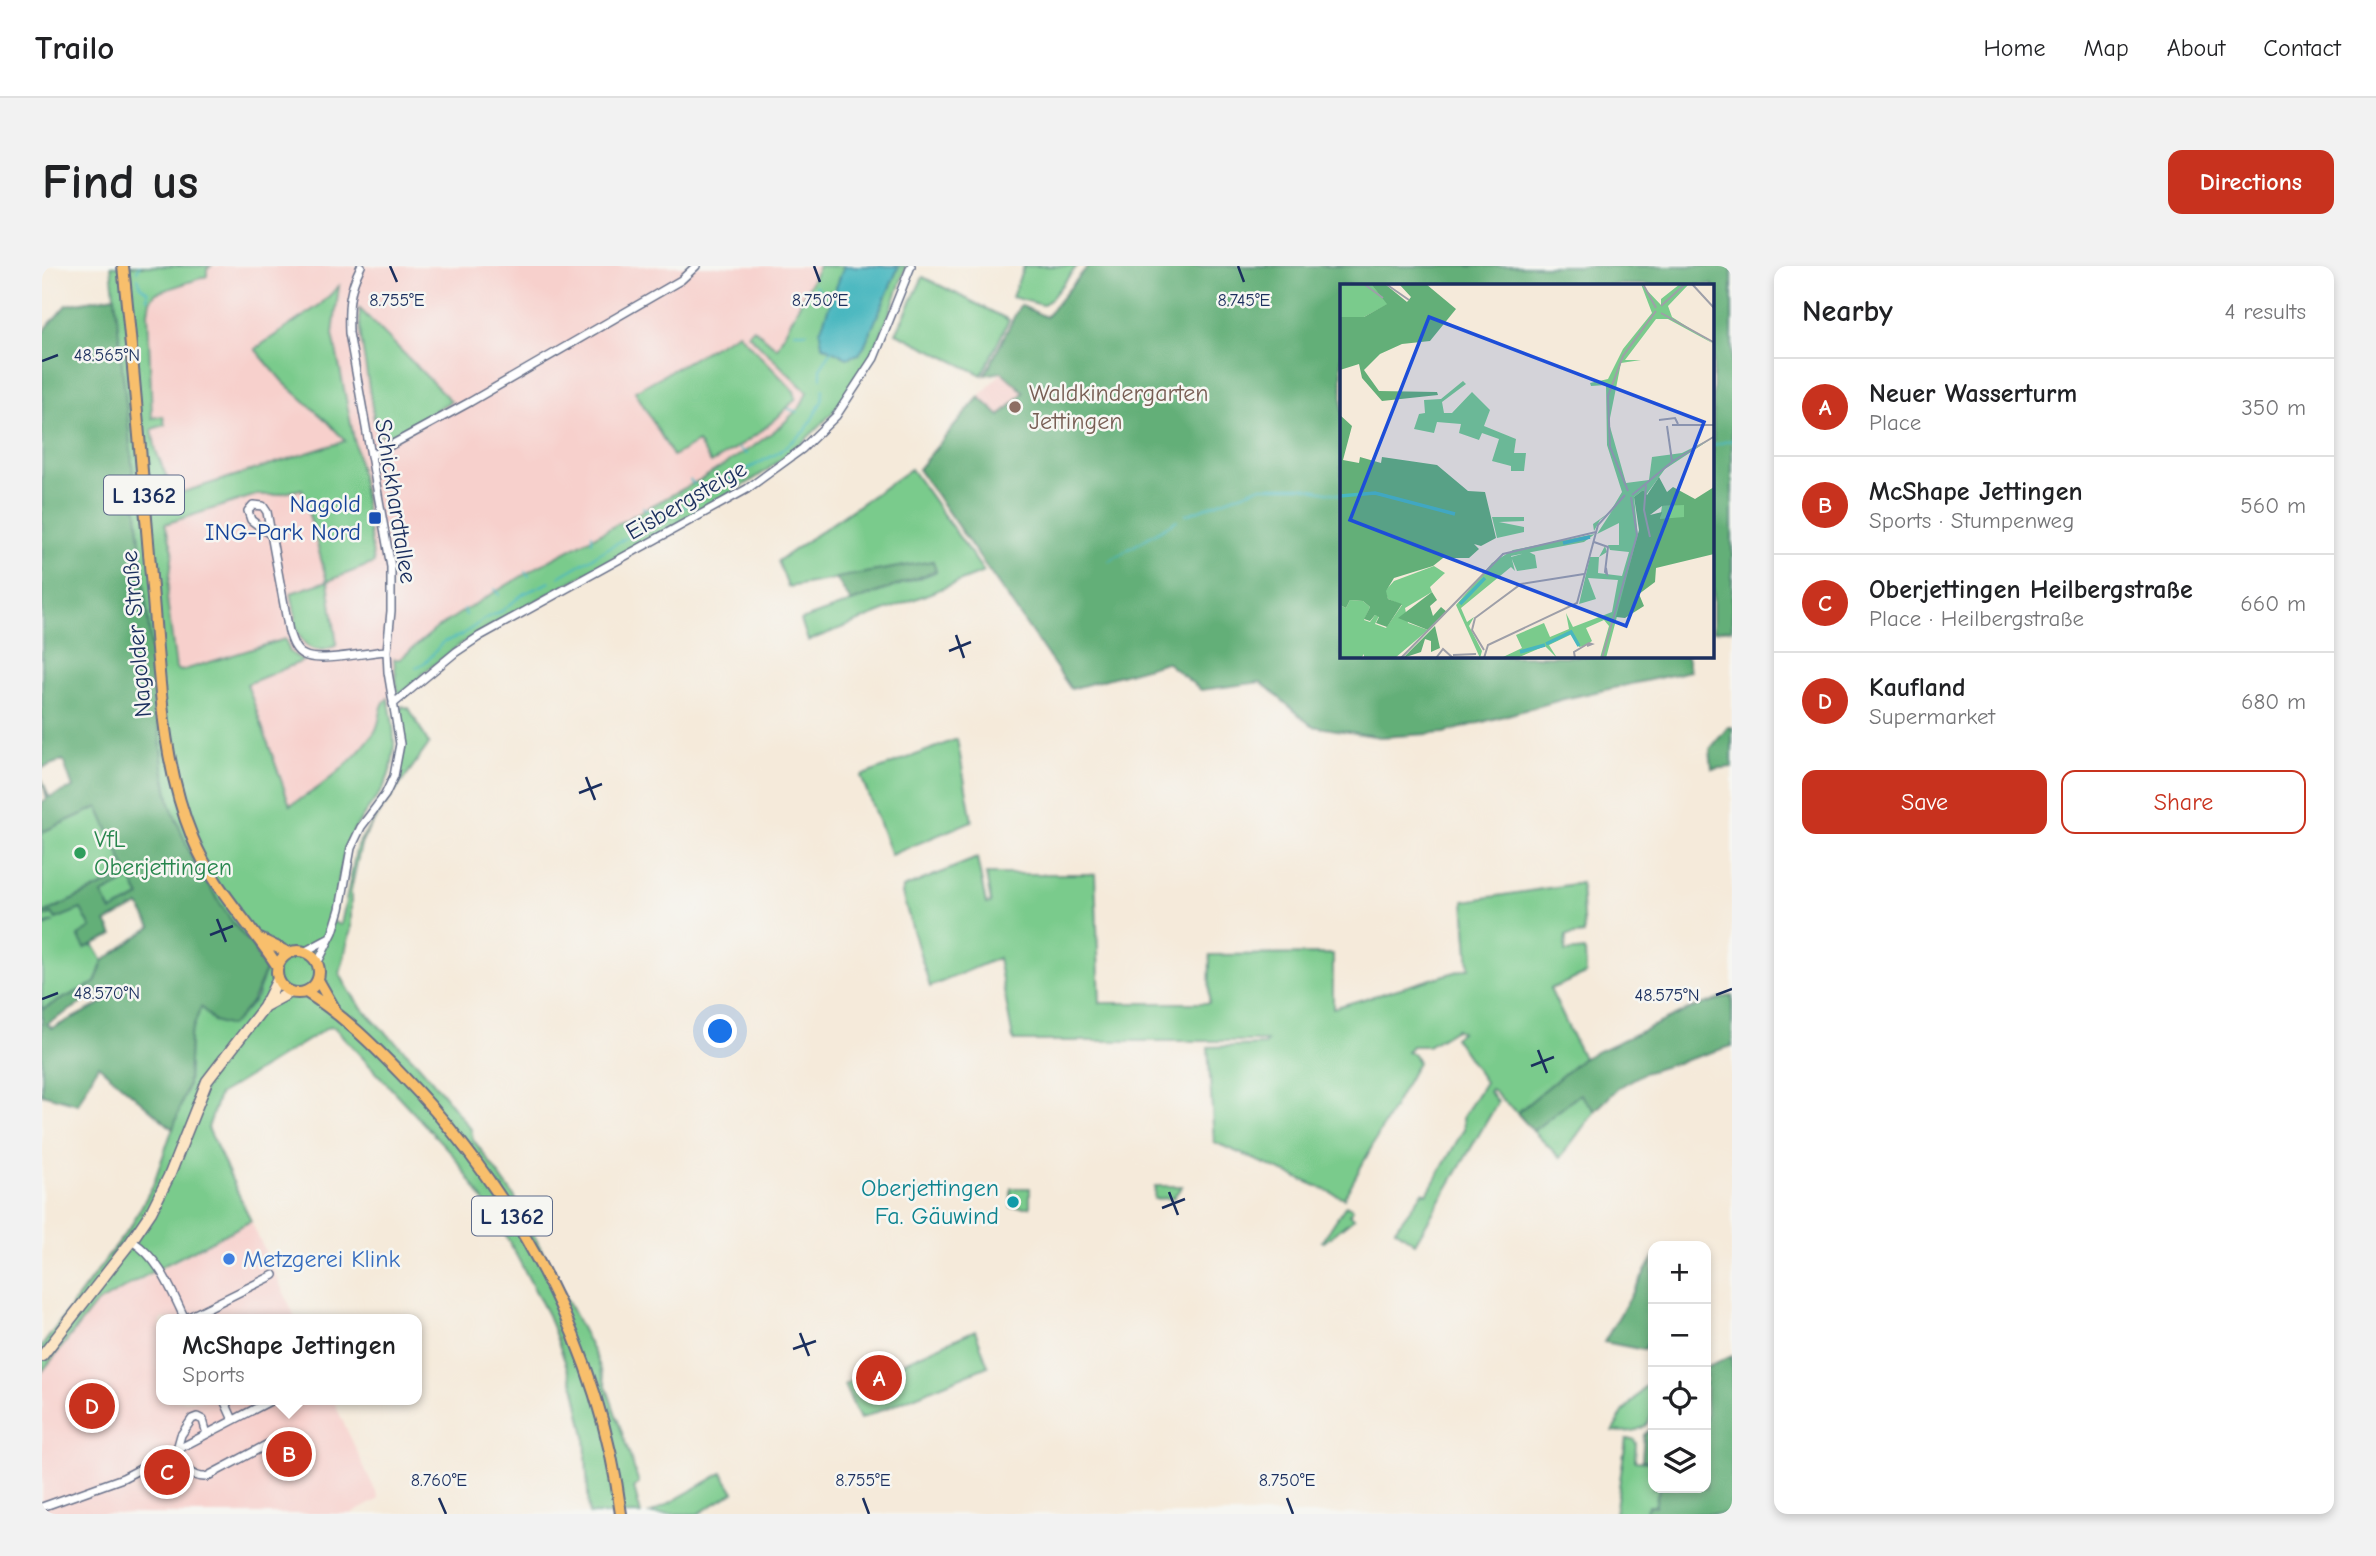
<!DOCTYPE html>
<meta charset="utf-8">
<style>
:root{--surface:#fff;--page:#f2f2f2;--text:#202124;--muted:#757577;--line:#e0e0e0;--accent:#c8321e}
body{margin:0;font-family:"Comic Neue",sans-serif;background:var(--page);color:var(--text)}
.controls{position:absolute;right:21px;bottom:21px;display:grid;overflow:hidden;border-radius:14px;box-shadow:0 4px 10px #0003}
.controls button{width:63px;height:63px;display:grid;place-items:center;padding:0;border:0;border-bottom:2px solid var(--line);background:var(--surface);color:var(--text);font:35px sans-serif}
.you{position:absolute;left:679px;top:766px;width:24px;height:24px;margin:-18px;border:5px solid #fff;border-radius:50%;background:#1a73e8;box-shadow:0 0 0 10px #1a73e833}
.badge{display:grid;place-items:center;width:46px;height:46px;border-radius:50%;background:var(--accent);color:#fff;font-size:23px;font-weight:700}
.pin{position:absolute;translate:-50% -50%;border:4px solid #fff;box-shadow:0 2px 7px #0006}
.popup{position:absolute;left:114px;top:1048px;width:266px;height:91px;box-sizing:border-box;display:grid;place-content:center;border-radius:14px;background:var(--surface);filter:drop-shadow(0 2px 5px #0005);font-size:23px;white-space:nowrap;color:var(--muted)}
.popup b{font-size:26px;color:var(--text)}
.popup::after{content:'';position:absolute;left:50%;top:100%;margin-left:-14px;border:14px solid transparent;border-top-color:var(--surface)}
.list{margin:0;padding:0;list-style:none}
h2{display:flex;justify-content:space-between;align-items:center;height:91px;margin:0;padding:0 28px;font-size:30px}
h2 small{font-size:23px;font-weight:400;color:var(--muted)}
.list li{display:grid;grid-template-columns:46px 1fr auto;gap:21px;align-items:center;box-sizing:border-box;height:98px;padding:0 28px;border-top:2px solid var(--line)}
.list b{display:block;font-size:26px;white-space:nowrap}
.list p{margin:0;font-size:23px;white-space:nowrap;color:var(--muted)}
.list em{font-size:23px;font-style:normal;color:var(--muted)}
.actions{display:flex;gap:14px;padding:21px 28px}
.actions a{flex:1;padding:16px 0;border:2px solid var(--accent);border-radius:14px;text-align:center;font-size:24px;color:var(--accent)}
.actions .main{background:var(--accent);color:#fff}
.icon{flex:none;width:38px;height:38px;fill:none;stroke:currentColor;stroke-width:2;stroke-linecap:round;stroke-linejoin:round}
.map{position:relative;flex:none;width:1690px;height:1248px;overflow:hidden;border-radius:14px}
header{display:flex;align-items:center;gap:42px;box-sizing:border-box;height:98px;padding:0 35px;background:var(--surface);border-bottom:2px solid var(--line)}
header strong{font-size:33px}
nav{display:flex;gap:38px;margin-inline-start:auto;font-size:24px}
.intro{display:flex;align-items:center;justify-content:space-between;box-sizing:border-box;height:168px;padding:0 42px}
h1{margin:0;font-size:49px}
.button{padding:18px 32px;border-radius:14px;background:var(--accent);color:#fff;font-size:24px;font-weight:700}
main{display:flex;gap:42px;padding:0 42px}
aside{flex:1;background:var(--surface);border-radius:14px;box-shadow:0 4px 10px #0003}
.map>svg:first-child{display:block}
</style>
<header>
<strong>Trailo</strong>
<nav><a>Home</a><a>Map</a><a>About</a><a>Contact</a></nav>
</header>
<div class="intro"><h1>Find us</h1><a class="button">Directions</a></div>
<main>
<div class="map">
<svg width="1690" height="1248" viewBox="0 0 1690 1248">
<rect width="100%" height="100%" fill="#f6f6f2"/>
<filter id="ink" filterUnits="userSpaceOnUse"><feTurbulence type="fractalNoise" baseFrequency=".0143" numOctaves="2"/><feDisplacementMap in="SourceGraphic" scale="14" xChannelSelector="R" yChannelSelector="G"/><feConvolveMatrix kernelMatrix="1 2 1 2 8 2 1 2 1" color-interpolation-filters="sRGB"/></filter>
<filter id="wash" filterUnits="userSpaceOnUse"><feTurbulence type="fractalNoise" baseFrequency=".00686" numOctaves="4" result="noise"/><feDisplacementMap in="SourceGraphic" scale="28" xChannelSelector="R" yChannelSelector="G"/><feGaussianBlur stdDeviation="1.57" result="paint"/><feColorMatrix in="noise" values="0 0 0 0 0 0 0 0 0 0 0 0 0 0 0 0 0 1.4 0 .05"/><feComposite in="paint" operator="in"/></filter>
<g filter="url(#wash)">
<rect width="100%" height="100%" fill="#f5eada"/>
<!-- built -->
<path fill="#f7d0cc" d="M87 0H864L807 126 761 176 703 219 420 377 385 404 348 440 353 477 351 493 341 522 307 573 300 592 294 640 140 512Z
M960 106 1016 156 993 182 937 131Z
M209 955 254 1053H119V1134H291L337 1233 309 1248H0V1106L53 1039Z"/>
<!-- green -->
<path fill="#7acb8c" stroke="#4a7d75" stroke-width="2" d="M69 0H169L165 3V10L114 27 108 35 106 46 110 152 121 150 123 159 110 163 114 185 132 229 303 175 287 157 241 116 213 83 279 38 297 20 291 68 318 203 332 297 286 315 295 379C270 392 259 379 252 356L254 352 249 327 285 315 260 223 233 229H214L123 258 131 284 125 333 134 403 139 405 243 373 248 386 261 395 205 418 248 539C280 522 311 496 332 467 340 456 336 439 346 432 353 462 357 493 341 522 330 540 314 556 306 576 296 601 297 629 289 655L299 659 315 580 346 532 357 510 363 473 358 447 360 440 367 442 387 478 327 562 319 578 309 624V663L298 708C317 747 344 765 373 795 393 816 410 841 429 863L431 873 472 930 555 1093 597 1217 592 1222 599 1248H547L543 1170 533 1123 506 1049 460 962 411 889 293 762 287 761 177 829 166 862 209 955 117 1002 53 1039 0 1106V1080L90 958 111 919 146 818 148 770 159 740 172 755 203 746 215 730 223 705 213 683 190 656 151 595 128 538 121 501Z
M777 0H864C850 43 834 89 807 126 758 193 683 232 612 271 548 306 483 339 420 377L385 404 358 430H356L352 393H358L395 362 423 344 497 300 658 214 712 180 740 159 759 140 765 126 706 68 711 62 735 82Z
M982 0H1035L1008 34 1000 39 970 31Z
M881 11 967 54 940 109 854 67Z
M317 42 409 135 347 171 338 169 333 160 319 72Z
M696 67 752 125 754 132C730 161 700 179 669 197L656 176 631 190 593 125Z
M869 203 942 306 766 375 759 354 894 306 890 296 746 321 736 295Z
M915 473 930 555 849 589 819 510Z
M56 541 87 608 0 648V566Z
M935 592 944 638 949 637 944 608H1053L1058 737H1167L1168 689 1291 688V742L1427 702 1422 635 1539 617 1542 668 1524 670 1523 686 1543 684 1544 708 1508 723 1541 792 1475 847 1449 823 1447 826 1456 836 1373 977 1353 963 1381 926 1385 928 1422 863 1421 851 1443 816 1412 771 1419 766 1414 763 1386 780H1370L1365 786 1372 788 1376 796 1302 932 1172 876 1166 781 1222 779 1225 775H973L971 773 956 692 888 721 860 628 861 622Z
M89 613 98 631 69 646 60 628Z
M39 642 49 662 43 682 51 678 61 695 53 717 0 743V661L12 656 0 659V652L10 647 14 653Z
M1538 828 1553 845 1518 892 1491 865Z
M1113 920H1140L1131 932 1112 933Z
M969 922H988V941H969Z
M1304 939 1311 943 1307 949 1312 952 1282 976 1280 975Z
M933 1064 946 1100 818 1153 802 1119 825 1106 831 1111 833 1117 839 1118 843 1113 840 1106Z
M1611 1112C1611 1147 1615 1170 1571 1165L1581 1146Z
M1584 1173H1591L1594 1177 1593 1195 1611 1196V1222H1617L1613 1240H1606L1603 1248H1573Z
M680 1207 692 1226 656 1248H608Z"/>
<!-- forest -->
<path fill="#63af78" stroke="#3f6f6b" stroke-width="2" fill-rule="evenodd" d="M1046 0H1690V363L1671 365V19H1300V390H1645L1648 405 1522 433 1402 467 1338 471 1270 460 1219 416 1159 424 1124 396 1029 423 876 203 937 131 958 150 982 126 960 106 943 109 978 39 1004 51Z
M73 30 121 501 128 538 151 595 190 656 213 683 223 705C215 729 206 744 188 760L172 755 159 741 148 770 146 818 131 863 56 799 36 838 0 828V743L53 717 61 695 109 661 97 639 64 656 71 669 43 682 36 670 49 662 39 643 14 653 10 647 0 652V648L86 608 56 541 0 566V536L5 533 0 513 7 531 31 522 21 494 0 502V67L24 39ZM89 613 98 631 69 645 60 628ZM55 724 62 736 15 760 10 762 5 758 53 729Z
M891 295 894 305 809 336 794 312Z
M1686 461H1690V501L1670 503 1668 483Z
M1690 729V780L1602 807 1576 822 1553 845 1538 828 1491 865 1475 847 1541 792 1650 742Z
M1611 992V1066L1602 1084 1562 1076Z
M1690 1090V1248H1603L1606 1240H1613L1617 1222H1664V1102Z
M1611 1161V1196L1600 1195 1602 1169Z"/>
<!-- water -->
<path fill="#48b7bf" stroke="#32738e" stroke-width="2" d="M802 0H857L822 81 817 88 805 92 780 79 778 65Z"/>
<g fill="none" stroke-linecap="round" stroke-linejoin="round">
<!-- stream -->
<path stroke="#48b7bf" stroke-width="2" d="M95 5 97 0
M96 12 99 21 106 26 105 33
M773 20 782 29
M752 66H765
M779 112V101L790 84
M747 143 756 146
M1671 179 1690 174
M697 183 705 188
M648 214 652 218
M601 241 605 244
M1144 249 1217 221H1260L1300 229
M610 250 616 256
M550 268V276
M1067 295 1135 254
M483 306 487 310
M517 311 594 266 630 249 674 220 736 187 764 164 780 135 781 123
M453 323 457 329
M422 343 424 349
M374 402 385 395 401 376 420 369 444 352 460 345 481 328 508 316"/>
</g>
</g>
<g filter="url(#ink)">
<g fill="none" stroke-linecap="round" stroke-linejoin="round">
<!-- street casing -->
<g stroke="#677089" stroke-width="10">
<path id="street" d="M329 190 428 136 639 14 654 0
M229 269 209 254 206 245 211 239 221 240 225 246 247 366C250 375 253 385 262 389 276 397 326 386 345 385
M351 438 414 386 438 370 705 223 760 183 794 150 832 92 869 0
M262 686 288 672
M275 698 291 666 298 643 309 582 319 561 343 529 352 510 358 478 346 406 345 385 349 345V301L307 67C306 40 307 24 319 0
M90 975C118 993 129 1024 143 1053
M143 1053 232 1009
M182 1134 191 1154
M135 1183C142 1198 146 1212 164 1211L245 1168
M135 1183 139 1169 150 1153 155 1151 161 1154 165 1168
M0 1241 81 1212 230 1134"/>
</g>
<!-- secondary casing -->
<g stroke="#677089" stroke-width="13">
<path id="secondary" d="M223 740 249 726
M0 1090 88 977 109 946 128 908 165 815 222 741 236 713"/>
</g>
<!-- primary casing -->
<g stroke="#677089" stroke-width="14">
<path id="primary" d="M81 0C93 111 101 222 111 333 118 414 120 498 151 573 171 622 208 657 236 701
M218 673 247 687
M235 706a21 21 0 1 1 42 0a21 21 0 1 1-42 0Z
M276 714 292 742
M264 726C301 749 330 778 360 809 475 927 558 1084 579 1248"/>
</g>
<!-- street -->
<use href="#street" stroke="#fff" stroke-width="7"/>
<!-- secondary -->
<use href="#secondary" stroke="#fce5c4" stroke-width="10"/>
<!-- primary -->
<use href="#primary" stroke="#f8bf6c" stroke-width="10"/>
</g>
</g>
<!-- ticks -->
<path fill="none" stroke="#1b2f5e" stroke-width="2.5" d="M348 0 355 16M772 0 778 16M1196 0 1202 16M0 95 16 89M914 369 922 392M907 385 929 376M544 511 553 534M537 527 560 518M175 653 184 676M168 669 191 660M1674 729 1690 723M0 733 16 727M1496 784 1505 807M1489 800 1512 791M1127 926 1136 949M1120 942 1143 933M758 1067 767 1090M751 1083 774 1075M397 1232 404 1248M821 1232 827 1248M1245 1232 1251 1248"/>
<!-- markers -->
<circle fill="#8d6e63" stroke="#f6f6f2" stroke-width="2.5" cx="973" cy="141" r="7"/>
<rect fill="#1a4fb4" stroke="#f6f6f2" stroke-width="2.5" x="326" y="245" width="14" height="14" rx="3.5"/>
<circle fill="#2e9e5b" stroke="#f6f6f2" stroke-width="2.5" cx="38" cy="587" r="7"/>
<circle fill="#0f9aa8" stroke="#f6f6f2" stroke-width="2.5" cx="971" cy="936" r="7"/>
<circle fill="#3f7fe0" stroke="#f6f6f2" stroke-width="2.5" cx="187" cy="993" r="7"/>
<g text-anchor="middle" stroke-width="5" stroke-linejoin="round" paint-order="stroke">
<!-- shield labels -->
<g fill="#f6f6f2" stroke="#5d6b8a" stroke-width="2">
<rect x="62" y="209.5" width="80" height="39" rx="5"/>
<rect x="430" y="930.5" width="80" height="39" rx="5"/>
</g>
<g font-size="23" font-weight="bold" fill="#1b2f5e">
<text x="102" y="237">L 1362</text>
<text x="470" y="958">L 1362</text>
</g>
<!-- education labels -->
<g font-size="24" fill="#785e54" stroke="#f6f6f2" text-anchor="start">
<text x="987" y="135">Waldkindergarten<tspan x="987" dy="28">Jettingen</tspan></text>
</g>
<!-- street labels -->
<g font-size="24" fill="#1b2f5e" stroke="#f6f6f2">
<text transform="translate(644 234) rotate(-30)" y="8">Eisbergsteige</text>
<text transform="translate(354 235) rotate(81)" y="8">Schickhardtallee</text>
<text transform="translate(94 368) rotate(-95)" y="8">Nagolder Straße</text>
</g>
<!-- transit labels -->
<g font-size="24" fill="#164399" stroke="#f6f6f2" text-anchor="end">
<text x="319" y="246">Nagold<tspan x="319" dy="28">ING-Park Nord</tspan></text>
</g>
<!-- leisure labels -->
<g font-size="24" fill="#27864d" stroke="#f6f6f2" text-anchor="start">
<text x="52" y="581">VfL<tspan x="52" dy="28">Oberjettingen</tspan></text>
</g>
<!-- culture labels -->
<g font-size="24" fill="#0d838f" stroke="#f6f6f2" text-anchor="end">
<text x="957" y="930">Oberjettingen<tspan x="957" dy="28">Fa. Gäuwind</tspan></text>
</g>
<!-- shop labels -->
<g font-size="24" fill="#366cbe" stroke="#f6f6f2" text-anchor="start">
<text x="201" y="1001">Metzgerei Klink</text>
</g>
</g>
<!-- overview -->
<g transform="translate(1298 18)">
<rect width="374" height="374" fill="#f5eada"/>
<path d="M0 0H31L48 20 24 33H0ZM301 0 321 21V15L340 0H349L328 22 332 33 374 60 328 35H316L285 76H301L281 79 269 139 286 199 309 196 312 173 342 169 374 153 325 185 306 211 303 206 294 213 298 253 266 374H260L269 342 264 336 246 344 252 357 245 362 239 363 232 350 209 361 217 374 205 362 177 374H161L182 364 176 351 204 339 210 353 229 345 226 329 233 343 272 328 278 296 248 294 256 315 239 320 250 273H259L265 262 267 268 259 273 258 289 282 292 289 268 270 266 268 261H279V239L257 250 279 216 271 228 260 236 254 247 253 240 270 228 282 208 267 161 266 101 251 102 250 99 268 95 283 65 312 29ZM123 97 126 100 102 118 104 129H112L132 108 150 126 144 142 176 155 174 169H186L184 187H171V182L152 177 159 155 142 149 139 156 119 149 121 140 97 138 94 149 74 145 79 130 85 129 84 116 101 115ZM344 220 345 235 330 249 311 250 310 233 320 235 322 222ZM152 233H184V237L159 238 184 243V248L157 254ZM255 250 244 258 171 272 175 287 171 283 121 324 127 338 134 333 129 342 142 367 140 374 116 321 152 279 173 266ZM189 268 195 271 197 284 177 287 171 273ZM94 282 105 289 90 303 92 308 65 324 68 339 88 346 55 374H24V370L21 374H0V321L6 324 10 316 23 317 30 323 24 336 30 338 35 331 39 332 35 340 46 344 62 321 48 315 45 307 54 297Z" fill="#7acb8c"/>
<path d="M31 0H45L67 18 71 13 59 0H86L116 25 90 57 62 60 40 70 24 86 39 107 97 108 98 111 42 117 22 94 19 80 0 86V33H24L47 20ZM0 131 12 142 3 176 19 179 20 173 41 179 42 173 97 181 128 207 145 208 156 254 141 262 134 260 139 265 129 274H103L93 282 54 294 46 307 48 315 62 320 47 343 36 339 39 333 35 331 30 337 24 335 30 323 23 317 10 316 6 324 0 321ZM319 193 327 208 333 203 355 215 374 203V270L316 284 315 298 299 310 304 322 285 334 276 333 299 246 294 213 303 206 307 211ZM344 221V233L320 235 322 228 310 231 322 222ZM92 308 97 316 90 322 93 332 101 323 107 328 88 346 58 334ZM95 342 100 364 91 368V357L85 355 81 368 63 374Z" fill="#63af78" fill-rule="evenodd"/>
<path fill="none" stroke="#48b7bf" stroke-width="3.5" d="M0 212 35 209 115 230M223 259 250 253M120 320 145 294M206 360 231 348 239 362M180 368 205 361"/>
<path fill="none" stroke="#9e9fa8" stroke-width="2" d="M24 0 43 14M46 0 69 16M303 0 316 24M352 0 375 25M321 22 345 0M321 29 375 59M319 136 335 134 338 140M332 141H375M327 142 332 177M306 201 304 226 310 253M288 207 270 163 268 112 283 72 316 27M292 211 333 177 375 152M254 258 268 263 265 288 267 290 266 284M144 366 132 346 135 334 181 300 244 290M113 371 136 370M61 374 163 270 256 248M96 374 103 365 113 374M144 374 148 361 237 319 258 241 285 211M235 374 234 368 249 359 252 360 247 362M262 374 297 251 291 213"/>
<path fill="#1d4ed8" fill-opacity="0.15" stroke="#1d4ed8" stroke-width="3.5" d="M89 33 364 138 286 342 10 236Z"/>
<rect width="374" height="374" fill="none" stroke="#1b2f5e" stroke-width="3.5"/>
</g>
<g font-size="18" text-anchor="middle" fill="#1b2f5e" stroke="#f6f6f2" stroke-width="5" stroke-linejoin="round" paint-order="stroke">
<text x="778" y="40">8.750°E</text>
<text x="355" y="40">8.755°E</text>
<text x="1202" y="40">8.745°E</text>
<text x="65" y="95">48.565°N</text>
<text x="65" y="733">48.570°N</text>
<text x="1625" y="735">48.575°N</text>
<text x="397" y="1220">8.760°E</text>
<text x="821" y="1220">8.755°E</text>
<text x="1245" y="1220">8.750°E</text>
</g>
</svg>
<div class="controls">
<button>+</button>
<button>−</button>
<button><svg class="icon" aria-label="locate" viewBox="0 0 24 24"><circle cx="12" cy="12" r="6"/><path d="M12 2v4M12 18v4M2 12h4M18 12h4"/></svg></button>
<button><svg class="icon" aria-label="layers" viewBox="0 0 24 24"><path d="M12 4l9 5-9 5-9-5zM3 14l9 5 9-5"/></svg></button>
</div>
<div class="you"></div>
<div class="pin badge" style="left:837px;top:1112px">A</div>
<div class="pin badge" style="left:247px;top:1188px">B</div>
<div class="popup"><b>McShape Jettingen</b>Sports</div>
<div class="pin badge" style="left:125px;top:1206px">C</div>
<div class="pin badge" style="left:50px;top:1140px">D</div>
</div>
<aside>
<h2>Nearby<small>4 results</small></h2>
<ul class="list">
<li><span class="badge">A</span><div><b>Neuer Wasserturm</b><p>Place</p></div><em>350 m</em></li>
<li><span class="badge">B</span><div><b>McShape Jettingen</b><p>Sports · Stumpenweg</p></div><em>560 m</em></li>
<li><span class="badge">C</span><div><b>Oberjettingen Heilbergstraße</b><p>Place · Heilbergstraße</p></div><em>660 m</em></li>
<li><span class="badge">D</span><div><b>Kaufland</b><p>Supermarket</p></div><em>680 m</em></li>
</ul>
<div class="actions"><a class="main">Save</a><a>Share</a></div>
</aside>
</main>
